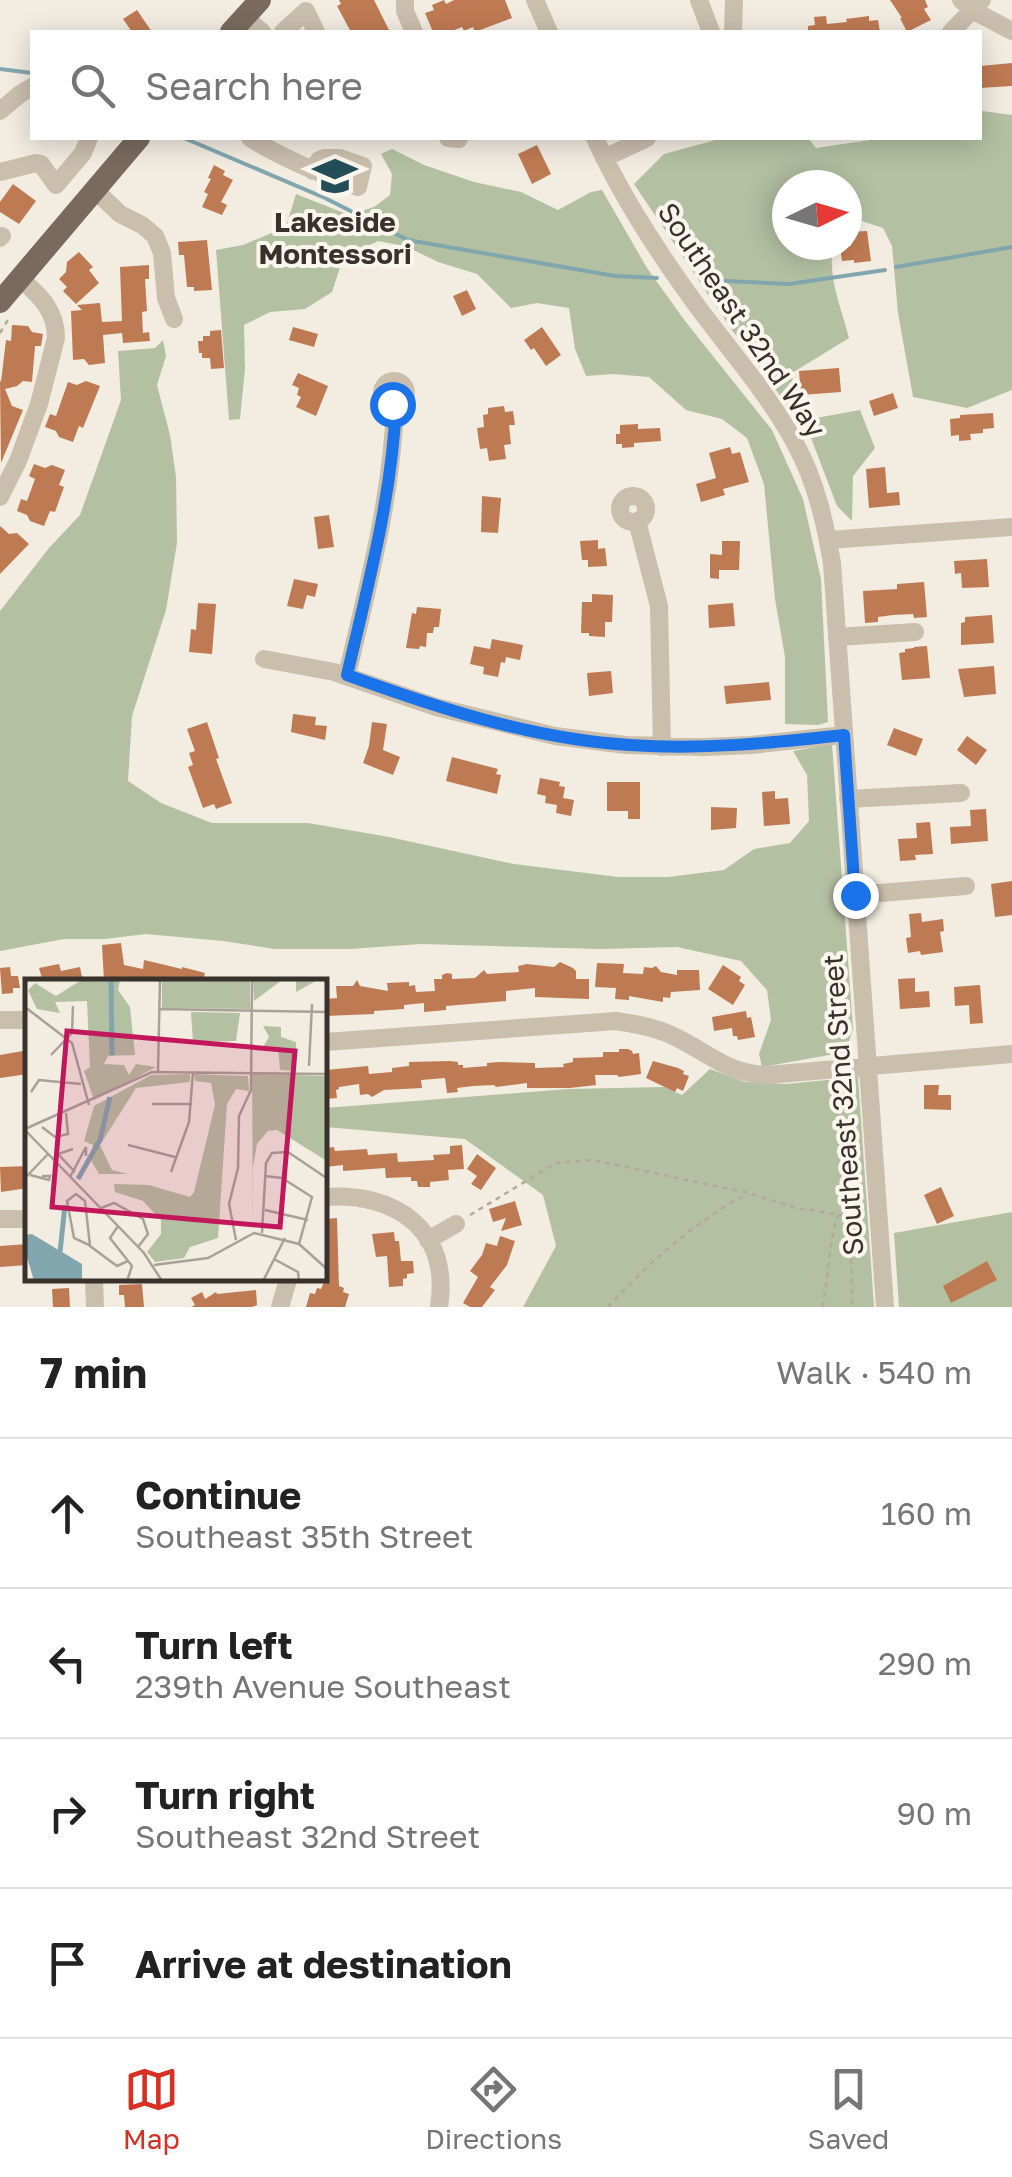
<!DOCTYPE html>
<meta charset="utf-8">
<style>
:root{--surface:#fff;--page:#f2f2f2;--text:#222;--muted:#767676;--line:#e0e0e0;--accent:#d93025}
body{margin:0;font-family:"Golos Text",sans-serif;background:var(--page);color:var(--text)}
.compass{position:absolute;left:772px;top:170px;width:90px;height:90px;border-radius:50%;background:var(--surface);box-shadow:0 5px 25px #0003;rotate:85deg}
.stop{position:absolute;width:30px;height:30px;margin:-22px;border:8px solid #1a73e8;border-radius:50%;background:#fff}
.stop.end{background:#1a73e8;border-color:#fff;box-shadow:0 2px 10px #0008}
.list{margin:0;padding:0;list-style:none}
h2{display:flex;justify-content:space-between;align-items:center;height:130px;margin:0;padding:0 40px;font-size:42px}
h2 small{font-size:32px;font-weight:400;color:var(--muted)}
.list li{display:grid;grid-template-columns:65px 1fr auto;gap:30px;align-items:center;box-sizing:border-box;height:150px;padding:0 40px;border-top:2px solid var(--line)}
.list b{display:block;font-size:38px;white-space:nowrap}
.list p{margin:0;font-size:32px;white-space:nowrap;color:var(--muted)}
.list em{font-size:32px;font-style:normal;color:var(--muted)}
.icon{flex:none;width:55px;height:55px;fill:none;stroke:currentColor;stroke-width:2;stroke-linecap:round;stroke-linejoin:round}
.map{position:relative;flex:none;width:1012px;height:1307px;overflow:hidden}
.search{position:absolute;background:var(--surface);box-shadow:0 5px 25px #0003;left:30px;right:30px;top:30px;height:110px;display:flex;align-items:center;gap:25px;box-sizing:border-box;padding:0 35px;border-radius:0px;color:var(--muted);font-size:38px}
.sheet{height:730px;background:var(--surface)}
nav{display:flex;justify-content:space-around;align-items:center;box-sizing:border-box;height:140px;border-top:2px solid var(--line);background:var(--surface);font-size:28px;color:var(--muted)}
nav a{display:grid;justify-items:center;gap:5px}
nav .on{color:var(--accent)}
.map>svg:first-child{display:block}
</style>
<div class="map">
<svg width="1012" height="1307" viewBox="0 0 1012 1307">
<rect width="100%" height="100%" fill="#f2ece1"/>
<!-- green -->
<path fill="#b3c1a2" d="M983 111 1012 115V390L967 408 913 397 898 313 892 246 883 228 862 221 847 224V185H787V245H834C826 274 842 310 849 338L792 373 795 402 816 418 860 410 875 448 853 476 852 521 837 506 811 438 732 330 634 184 664 154 723 138H808L816 148 884 138H980V112Z
M392 149 424 165 474 182 521 192 558 210 591 192 602 190 647 268 685 321 772 430 803 499 821 579 828 722 818 725 785 724V657L775 599 764 484 747 438 722 419 686 410 649 377 613 374 586 376 575 349 569 308 537 303 511 308 477 274 438 262 405 246 378 241 343 258 332 292 305 309 270 312 244 325 245 369 240 419 229 420 216 250 243 245 286 227 296 194 349 215 374 207 390 195 392 174 381 154Z
M163 340 166 356 157 385 170 435 176 477 177 543 166 610 132 716 128 781 161 803 212 823H308L389 837 514 864 618 877H668L724 870 754 849 790 843 809 821 807 775 793 751 832 744 853 1028 846 1052 762 1067 759 1054 771 1020 767 990 741 961 677 947 600 949 421 944 350 949H275L223 941 146 934 104 939H64L0 951V611L49 548 80 515 121 400 118 351 155 348Z
M710 1069 745 1082 786 1084 858 1077 874 1307H523L556 1246 543 1195 465 1139 325 1127V1108L568 1089 664 1087 682 1095Z
M1012 1212V1307H899L894 1233Z"/>
<g fill="none" stroke-linecap="round" stroke-linejoin="round">
<!-- stream -->
<path stroke="#82a6ae" stroke-width="4" d="M0 69 32 73
M184 138 325 198 408 240 615 276 657 278
M896 267 1012 247
M703 280 789 284 885 270"/>
</g>
<!-- building -->
<path fill="#be7a53" d="M339 0H374L390 32H351L337 6 341 4Z
M444 0 446 4 454 0H505L512 18 475 32 473 27 464 31 462 27 449 32H433L425 13 434 10 432 5Z
M890 0H925L928 7 924 9 931 20 907 32 900 18H902Z
M137 10 152 32H132L123 19Z
M826 16 827 24 847 22 846 19 869 16V21L878 20 880 32H808V26L815 25 814 17Z
M1012 63V86L980 88V66Z
M537 145 551 174 532 184 518 154Z
M214 165 225 171 223 175 233 180 221 202 227 205 222 215 202 207 208 194 204 192 211 179 208 178Z
M13 184 36 201 19 224 0 212V202Z
M867 231 871 261 854 263V260L842 261 840 247 851 246 849 232Z
M207 240 212 290 194 291V287H187L184 255H179L178 242Z
M79 252 93 267 89 270 99 283 76 304 63 291 67 287 59 279 66 272 67 262Z
M149 265V279H145L147 311 142 312 143 333 149 332 150 341 123 343 122 333 103 335 105 363 89 365 84 359 73 360 71 311 82 310 77 305 100 303 102 322 122 321 120 267Z
M467 290 476 309 462 316 453 296Z
M12 325 28 326 32 332 43 334 41 346H35L32 382 23 381 17 386 5 389 12 406 23 410 1 463 0 380 1 382 6 340 11 341Z
M293 327 318 334 314 347 289 340Z
M542 327 561 355 546 366 534 348 531 350 524 340Z
M221 330 224 368 211 369 210 358H202V353H199L198 341H203V336H210V331Z
M839 368 841 392 801 395 799 371Z
M298 373 328 386 316 416 296 407 301 397 297 395 299 388 292 385Z
M86 381 100 386 83 428 79 426 73 442 59 437 56 431 45 427 50 414 56 416 68 382 77 385Z
M893 393 898 408 874 416 869 401Z
M504 406 505 412 513 411 515 425H509L511 444 504 445 506 459 489 461 487 448 480 449 477 428 484 427 483 415 488 414V408Z
M993 413 994 428 983 429V433L970 434 971 440 959 441V435L951 436 950 419 960 418V415Z
M638 424V429L660 428 661 441 634 443V447L622 448V444H616V434H620V425Z
M730 447 732 454 740 452 749 482 723 489 725 495 701 502 696 484 716 478 709 453Z
M34 464 45 468 52 465 65 470 59 485 64 487 55 512 50 511 44 526 30 521 27 515 17 511 21 499 27 501 35 479 29 476Z
M885 467 887 493 899 492 900 505 869 508 866 469Z
M482 496 501 498 498 533 481 532Z
M329 515 334 547 318 549 314 517Z
M0 526 9 534 17 533 29 544 0 574Z
M598 540V549L605 548 607 566 588 567V560H582L580 541Z
M722 541H740L739 570H719V579L710 578V554L722 555Z
M987 559 989 587 962 588 961 573 955 574 954 561Z
M294 579 318 584 315 597 307 595 303 609 287 606Z
M924 582 927 617 914 618 913 614 893 615 878 617V622L865 623 863 591 897 589V584Z
M592 594 613 595 612 622H605V637L589 636V633H581L582 602H592Z
M198 603 216 604 212 654 189 652 191 629 196 630Z
M733 603 735 626 709 628 708 605Z
M417 607 441 609 439 627H434L433 633H427L426 647 420 646 419 649 406 648 412 613 416 614Z
M992 615 994 643 961 645V623L965 622V617Z
M492 639 523 645 520 660 506 657 505 663 501 662 498 677 483 674 484 667 470 664 474 646 490 649Z
M927 646 930 678 902 680 899 653 905 652V649L914 648V647Z
M994 666 996 694 964 697 958 669Z
M611 671 613 693 589 696 587 673Z
M769 682 771 700 726 704 724 686Z
M293 714 316 717 315 725 327 726 325 740 291 732Z
M207 722 219 758 216 759 232 803 216 809 214 804 203 808 188 767 193 765 189 753 195 751 187 729Z
M372 722 387 724 383 750 400 757 393 775 363 763 369 746Z
M894 728 923 739 916 756 887 745Z
M967 736 987 750 976 765 957 750Z
M452 757 498 769 496 774 501 775 497 794 446 781Z
M540 778 560 782 559 786 565 787 563 798 574 800 571 816 556 813 557 805 545 803 546 796 537 794Z
M607 782H640V819H628V811H607Z
M775 791V799L788 798 790 824 764 826 762 792Z
M711 807 737 808 736 828 711 830Z
M986 809 988 841 951 844 950 827 971 826 970 810Z
M930 822 933 854 915 855 916 860 900 861 898 839 917 838 916 823Z
M1012 881V915L995 917 991 884Z
M921 913 922 922 943 919 944 931 940 932 943 952 921 955 920 951 908 953 906 938 911 937 909 914Z
M121 943 124 965 143 969 144 960 182 969V967L205 973 203 982H131L132 979 104 981 102 945Z
M560 962 573 968 576 971V979H589V999L535 997V988L506 991V1001L446 1006V1010L424 1012V1003L404 1005V1009L374 1011V1014L325 1016V999L337 998 336 986H353L357 980 360 986 388 991 387 983 409 982V986L415 985 416 992 435 991 434 979H442V975L447 973 452 974V979L475 978 484 970 487 974 519 972 518 966 527 964 554 967Z
M597 963 624 964 623 973 643 974 644 967 652 968 656 966 661 972 677 975V970H699L700 990 671 992 670 998 663 997V1002L629 996V1000L615 999 616 988 595 987Z
M59 964 61 971 80 967 83 982H43L39 968Z
M723 965 741 977 739 981 745 985 733 1005 708 989Z
M10 967 11 976H18L20 988H13V993L2 994 0 968Z
M915 978V992L929 991 930 1007 900 1009 898 979Z
M980 985 983 1023 970 1024 969 1005 955 1006 954 987Z
M746 1011 747 1018 751 1017 755 1037 738 1040 737 1036H733L732 1028 714 1031 712 1017Z
M619 1049H628L632 1051 633 1054 639 1053 641 1074 619 1077 617 1075H595L596 1085 570 1088H527V1083L496 1087 494 1085 473 1086 457 1088 458 1092 447 1093 445 1078 421 1080 422 1088 384 1090 372 1097 368 1094 360 1095 359 1084 339 1087V1089L336 1090 337 1098 325 1099 326 1070 368 1066 369 1074 392 1072V1068L409 1066V1062L450 1061 458 1062V1065H463V1068L487 1066V1063L500 1062 535 1063V1068L564 1067 563 1064 573 1062V1058L603 1057V1052H619Z
M23 1051 24 1053 28 1052V1074L0 1078V1055Z
M653 1061 678 1068 684 1071 683 1074 689 1076 683 1091 677 1088 675 1092 646 1078Z
M924 1085H939L938 1095H951V1110L924 1109Z
M462 1145 464 1169 448 1170 449 1180 430 1182V1187H418L417 1181H411V1177L386 1178 385 1168 343 1171V1165L325 1167V1148L334 1147 335 1151 367 1149 368 1155 397 1153 398 1162 434 1160 433 1155 450 1154V1146Z
M477 1154 496 1168 481 1190 471 1184 477 1176 467 1169Z
M28 1166V1188L1 1192 0 1167Z
M941 1187 954 1216 937 1224 924 1195Z
M515 1201 522 1225 501 1231 506 1218 493 1222 489 1209Z
M337 1218 339 1286 344 1288 343 1292 349 1294 345 1307H306L310 1293 315 1294 317 1288 321 1289 325 1280V1219Z
M394 1232 395 1241H399L401 1261H413L414 1273 407 1274V1278L403 1279V1286L389 1287 387 1256 376 1257 372 1234Z
M500 1236 515 1241 507 1265 490 1287 495 1290 482 1307H470L463 1303 478 1277 470 1271 482 1255 486 1243 497 1246Z
M28 1244V1265L0 1267V1246Z
M987 1261 997 1280 951 1303 943 1286Z
M142 1284 144 1307H125L124 1295H119V1285Z
M69 1288 70 1307H53L52 1289Z
M256 1290 257 1305 252 1307H191L195 1305 191 1298 202 1292 205 1299 216 1292 217 1294Z"/>
<g fill="none" stroke-linecap="round" stroke-linejoin="round">
<!-- path -->
<path stroke="#b6a898" stroke-width="2.5" stroke-dasharray="5 5" stroke-linecap="butt" d="M0 333 9 318
M832 1082V1096L841 1130 839 1166 850 1197 852 1307
M470 1215 556 1163 592 1160 749 1193 797 1208 852 1217
M608 1307C645 1266 698 1219 747 1194
M822 1307C829 1277 828 1245 838 1215"/>
<!-- minor -->
<path stroke="#cabead" stroke-width="18" d="M405 0V11L414 32
M535 0 549 32
M699 0 711 32
M961 0 974 11 1012 31
M244 17 262 32
M283 32 306 11 316 32
M733 32 734 0
M951 32 982 0
M0 111 20 94 32 87
M250 138C284 159 320 174 358 187L363 166 340 158H324L319 160 313 171
M448 138 459 139
M595 138C622 198 663 260 703 314 735 356 771 398 796 445 816 482 825 522 832 563L885 1307
M604 158 647 138
M0 172 36 163 41 164 56 185 83 153 89 138
M95 190 120 214 142 225 155 236 162 253 166 298 174 319
M0 238 2 236
M382 393a12 12 0 1 1 24 0a12 12 0 1 1-24 0Z
M620 509a13 13 0 1 1 26 0a13 13 0 1 1-26 0Z
M0 497 18 461 39 404 56 338C56 310 40 296 20 278
M637 521 659 606 662 747
M828 540 1012 527
M837 637 915 632
M264 659 334 672 436 707 555 736 626 745 705 747 751 745 844 735
M347 675C368 585 392 497 395 405
M848 799 961 793
M855 895 966 886
M0 1020H28
M325 1042 616 1021C635 1024 654 1027 671 1035 707 1051 726 1074 767 1075L1012 1054
M325 1197C396 1192 451 1230 439 1307
M0 1219H28
M428 1240 456 1224
M94 1280 95 1307
M280 1307 288 1280"/>
<!-- major -->
<path stroke="#7a6a5e" stroke-width="22" d="M231 32 260 0
M0 302 139 138"/>
</g>
<g fill="none" stroke-linecap="round" stroke-linejoin="round">
<!-- route -->
<path stroke="#1a73e8" stroke-width="12" d="M392 404H396C392 497 368 585 347 675 438 708 532 739 630 745 702 750 772 743 844 735L855 895"/>
</g>
<!-- icons -->
<defs>
<g id="school-bare" transform="scale(3.45)"><path d="M0-5L7-2L0 1L-7-2ZM-4 1L0 2.5L4 1V4Q0 6-4 4Z" fill="#234e58" stroke="#faf6ee" stroke-width="2.5" paint-order="stroke"/></g>
</defs>
<g fill-rule="evenodd">
<use href="#school-bare" x="335" y="176"/>
</g>
<g text-anchor="middle" stroke-width="8" stroke-linejoin="round" paint-order="stroke">
<!-- poi labels -->
<g font-size="28" font-weight="bold" fill="#39312b" stroke="#faf6ee">
<text x="335" y="232">Lakeside<tspan x="335" dy="32">Montessori</tspan></text>
</g>
<!-- street labels -->
<g font-size="28" fill="#39312b" stroke="#faf6ee">
<text transform="translate(742 320) rotate(56)" y="10">Southeast 32nd Way</text>
<text transform="translate(843 1105) rotate(-94)" y="10">Southeast 32nd Street</text>
</g>
</g>
<!-- overview -->
<g transform="translate(25 979)">
<rect width="302" height="302" fill="#f2ece1"/>
<path d="M58 0H106L95 1 93 11 105 28 110 76 83 77 79 85 99 86 104 96 111 85 131 88 69 121 59 92 65 88 62 22 30 23 35 34 12 30 3 11 10 4 31 17ZM137 0H225V30L137 29ZM228 0H289V3L271 13V2L257 1 229 22ZM166 33 215 34 211 62 168 63ZM238 47 256 48V58L271 63V92L255 91 253 68H238L244 58ZM165 95V103L111 109 75 166 87 191 103 195H74L65 180 68 166 59 162 69 127 126 96ZM169 95 223 97 224 112 211 110 202 125 193 259 165 268 159 279 130 283 122 273 136 255V241L118 222 90 213 89 205 124 206 165 218 169 213 190 126 186 104 170 102ZM227 95 302 97V182L252 151 243 152 232 165 228 188V252Z" fill="#b3c1a2"/>
<path d="M7 255 57 285V302H9L0 271V256Z" fill="#82a6ae"/>
<path fill="none" stroke="#82a6ae" stroke-width="5" d="M86 0 87 76M53 200 75 161 85 118M35 273 40 226"/>
<path fill="none" stroke="#a8a198" stroke-width="2.5" d="M102 1H135M0 28 47 64 64 126M134 30 303 33M26 76 47 54 48 27M284 87 287 25M133 92 135 0M6 113 14 101 56 105M127 125H167M17 148 30 158 43 155 41 134M0 150 127 93 303 95M0 151 119 274 137 302M103 166 150 178M48 170 33 175 50 193M146 193 164 143 168 93M5 196 24 201 25 197H17M240 197 257 199 287 218 274 265M45 198 61 168V177M0 199 23 175M76 229 89 224 118 240 123 255 113 268M240 231 283 241M93 247 85 259 107 287 102 302M237 254 241 184 247 174 263 173 303 200M211 261 204 225 213 189 214 137 226 111 227 0M64 266 49 259 42 222 51 215 60 222 65 267 92 287 103 282M249 280 273 293 274 302M129 286 183 279 229 254 274 265 303 291M238 302 260 259"/>
<path fill="#c2185b" fill-opacity="0.15" stroke="#c2185b" stroke-width="5" d="M42 52 270 72 255 248 27 228Z"/>
<rect width="302" height="302" fill="none" stroke="#39312b" stroke-width="5"/>
</g>
</svg>
<svg class="compass" viewBox="-18 -18 36 36"><path d="M0-13l5 13h-10z" fill="#e53935"/><path d="M0 13l5-13h-10z" fill="#767676"/></svg>
<div class="stop" style="left:392px;top:404px"></div>
<div class="stop end" style="left:855px;top:895px"></div>
<div class="search"><svg class="icon" aria-label="search" viewBox="0 0 24 24"><circle cx="10" cy="10" r="6"/><path d="M15 15l6 6"/></svg>Search here</div>
</div>
<section class="sheet">
<h2>7 min<small>Walk · 540 m</small></h2>
<ul class="list">
<li><svg class="icon" aria-label="ahead" viewBox="0 0 24 24"><path d="M12 20V5M6 11l6-6 6 6"/></svg><div><b>Continue</b><p>Southeast 35th Street</p></div><em>160 m</em></li>
<li><svg class="icon" aria-label="left" viewBox="0 0 24 24"><path d="M17 20v-9H6M10 6l-5 5 5 5"/></svg><div><b>Turn left</b><p>239th Avenue Southeast</p></div><em>290 m</em></li>
<li><svg class="icon" aria-label="right" viewBox="0 0 24 24"><path d="M7 20v-9h11M14 6l5 5-5 5"/></svg><div><b>Turn right</b><p>Southeast 32nd Street</p></div><em>90 m</em></li>
<li><svg class="icon" aria-label="arrive" viewBox="0 0 24 24"><path d="M6 21V4h12l-3 4 3 4H6"/></svg><div><b>Arrive at destination</b></div></li>
</ul>
</section>
<nav>
<a class="on"><svg class="icon" aria-label="map" viewBox="0 0 24 24"><path d="M3 6l6-2 6 2 6-2v14l-6 2-6-2-6 2zM9 4v14M15 6v14"/></svg>Map</a>
<a><svg class="icon" aria-label="directions" viewBox="0 0 24 24"><path d="M12 3l9 9-9 9-9-9zM9 14v-3h6M13 9l2 2-2 2"/></svg>Directions</a>
<a><svg class="icon" aria-label="saved" viewBox="0 0 24 24"><path d="M7 4h10v16l-5-4-5 4z"/></svg>Saved</a>
</nav>
